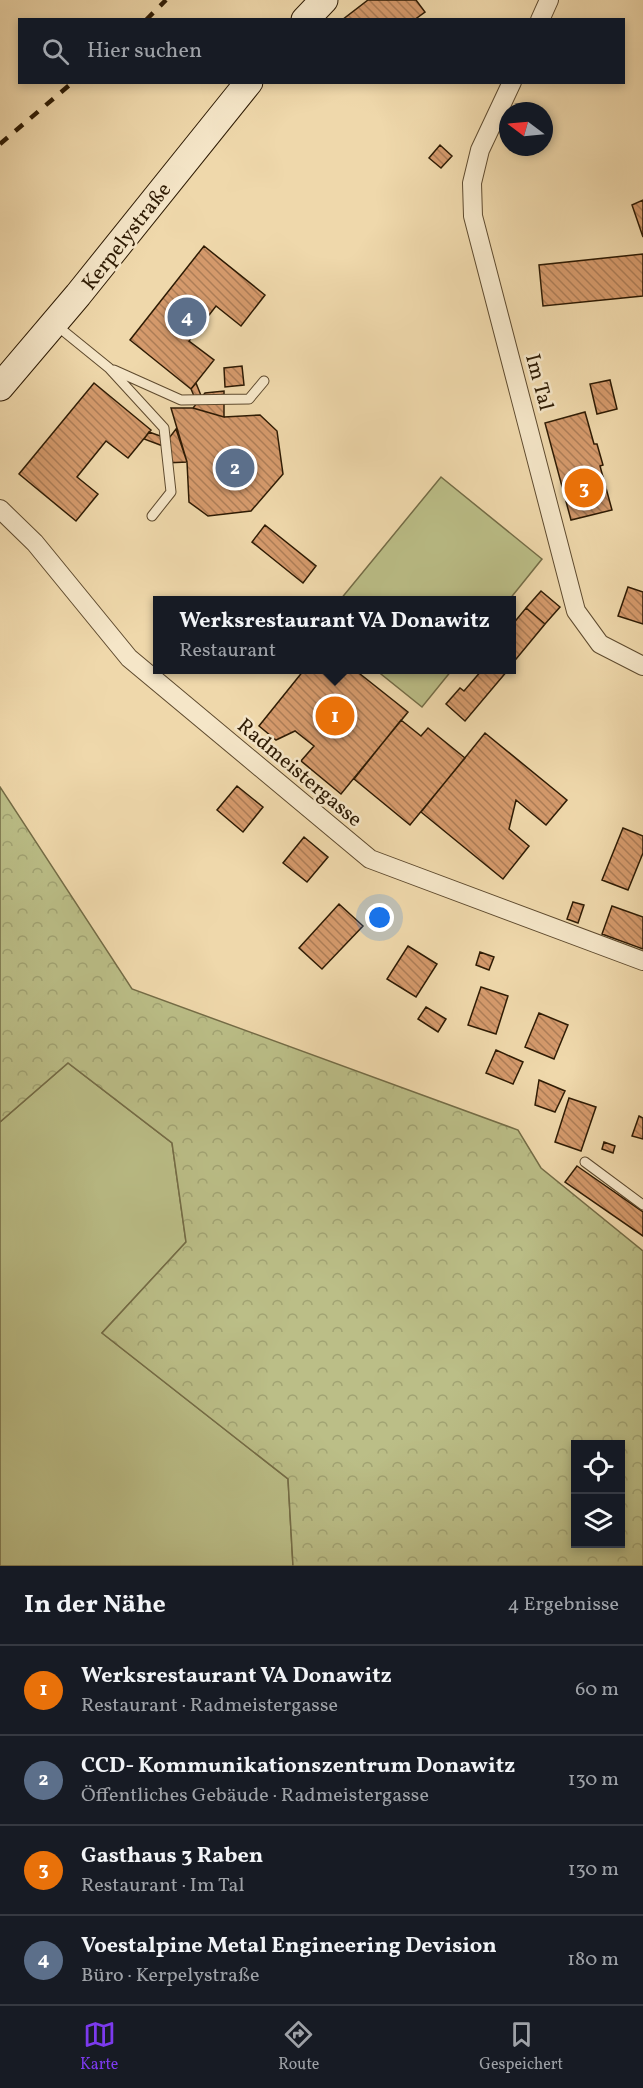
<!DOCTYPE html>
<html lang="de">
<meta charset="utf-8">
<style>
:root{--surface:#171b24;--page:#20242c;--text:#f1f3f6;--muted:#9ea1a6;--line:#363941;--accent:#7c3aed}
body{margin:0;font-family:Vollkorn,serif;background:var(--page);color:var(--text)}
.controls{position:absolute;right:18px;bottom:18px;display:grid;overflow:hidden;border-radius:0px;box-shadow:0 3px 9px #0003}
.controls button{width:54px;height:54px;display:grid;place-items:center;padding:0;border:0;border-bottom:2px solid var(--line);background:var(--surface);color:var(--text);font:30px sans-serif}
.compass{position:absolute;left:499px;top:102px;width:54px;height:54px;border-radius:50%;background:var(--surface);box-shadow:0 3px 9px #0003;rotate:286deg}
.you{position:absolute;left:380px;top:918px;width:21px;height:21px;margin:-15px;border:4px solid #fff;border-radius:50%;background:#1a73e8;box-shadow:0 0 0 9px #1a73e833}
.badge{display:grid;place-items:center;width:39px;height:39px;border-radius:50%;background:var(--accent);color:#fff;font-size:20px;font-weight:700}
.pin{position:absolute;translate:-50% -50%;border:3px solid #fff;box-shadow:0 2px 6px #0006}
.popup{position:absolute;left:153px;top:596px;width:363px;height:78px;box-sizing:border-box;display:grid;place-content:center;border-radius:0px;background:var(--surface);filter:drop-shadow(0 2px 4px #0005);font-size:20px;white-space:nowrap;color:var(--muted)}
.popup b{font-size:22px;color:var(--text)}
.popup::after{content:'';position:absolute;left:50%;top:100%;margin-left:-12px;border:12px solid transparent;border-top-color:var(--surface)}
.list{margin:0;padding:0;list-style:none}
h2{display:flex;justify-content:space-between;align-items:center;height:78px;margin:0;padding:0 24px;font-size:26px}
h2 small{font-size:20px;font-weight:400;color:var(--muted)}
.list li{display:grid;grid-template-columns:39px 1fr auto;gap:18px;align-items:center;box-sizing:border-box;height:90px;padding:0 24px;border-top:2px solid var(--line)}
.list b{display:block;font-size:22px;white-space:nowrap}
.list p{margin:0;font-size:20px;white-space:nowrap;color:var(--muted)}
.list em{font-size:20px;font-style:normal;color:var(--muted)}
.icon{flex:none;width:33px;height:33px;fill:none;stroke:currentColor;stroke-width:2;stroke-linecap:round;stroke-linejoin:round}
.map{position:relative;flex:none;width:643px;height:1566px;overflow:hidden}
.search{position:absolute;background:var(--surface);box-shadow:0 3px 9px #0003;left:18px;right:18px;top:18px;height:66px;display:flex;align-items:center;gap:15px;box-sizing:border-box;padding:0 21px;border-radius:0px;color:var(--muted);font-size:22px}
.sheet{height:438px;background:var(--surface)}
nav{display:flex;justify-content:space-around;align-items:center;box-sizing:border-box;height:84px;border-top:2px solid var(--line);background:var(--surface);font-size:16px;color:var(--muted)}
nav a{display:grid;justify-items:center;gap:3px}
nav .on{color:var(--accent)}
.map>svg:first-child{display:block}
</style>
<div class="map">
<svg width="643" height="1566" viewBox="0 0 643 1566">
<defs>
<pattern id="forest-crowns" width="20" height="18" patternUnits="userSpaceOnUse" patternTransform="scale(1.5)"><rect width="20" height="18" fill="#bbbe87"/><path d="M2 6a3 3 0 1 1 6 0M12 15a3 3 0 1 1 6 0" fill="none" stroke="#a1a373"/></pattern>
<pattern id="building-back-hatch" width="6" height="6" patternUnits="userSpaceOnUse" patternTransform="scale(1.5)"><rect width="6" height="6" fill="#d59a6c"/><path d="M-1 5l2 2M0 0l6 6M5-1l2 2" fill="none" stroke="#ad7d57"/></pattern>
</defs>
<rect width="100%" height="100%" fill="#efd8ab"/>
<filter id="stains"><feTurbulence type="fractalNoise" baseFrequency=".00333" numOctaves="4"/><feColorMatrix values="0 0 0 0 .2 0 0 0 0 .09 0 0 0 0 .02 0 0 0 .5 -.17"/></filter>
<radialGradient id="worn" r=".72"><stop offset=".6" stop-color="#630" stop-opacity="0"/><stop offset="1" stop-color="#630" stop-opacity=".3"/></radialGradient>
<!-- green -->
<path fill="#bbbe87" stroke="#746c46" stroke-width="1.5" d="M441 477 542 559 509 600H340Z
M376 670H452L422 707Z
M68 1063 172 1143 186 1242 102 1333 288 1479 293 1566H0V1122Z"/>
<!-- forest -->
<path fill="url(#forest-crowns)" stroke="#746c46" stroke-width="1.5" fill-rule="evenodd" d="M0 787 132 989 518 1130 541 1168 643 1251V1566H293L288 1479 102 1333 186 1242 172 1143 68 1063 0 1122ZM576 1444H620V1544H576Z"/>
<!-- building -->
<path fill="url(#building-back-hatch)" stroke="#2e1b04" stroke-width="1.5" d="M368 0H416L425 12 414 20H342Z
M440 145 452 156 441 168 429 158Z
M643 200V237L632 205Z
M204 246 265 295 241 326 216 306 189 341 214 360 191 389 130 340Z
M643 254V296L543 306 539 265Z
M242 366 244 385 225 387 224 368Z
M610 380 617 409 597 414 590 384Z
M94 383 151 430 128 458 106 441 77 477 98 494 76 521 19 474Z
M196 383 202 398 197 403 191 389Z
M224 391V417L193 408 205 393Z
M171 408H193L224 417 260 415 277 431 283 474 251 511 208 516 189 502 187 462Z
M585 412 594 444H597L603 465 600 466 612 510 571 520 545 423Z
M176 429 187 462 165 463 163 446Z
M149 432 169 439 163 446 144 439Z
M265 525 316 566 303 583 252 542Z
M628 587 643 592V624L618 616Z
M541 591 560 607 545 624 526 608Z
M526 608 545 624 512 664V625Z
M304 670H355L408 712 341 794 301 761 314 746 295 731 276 740 259 726Z
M482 670H508L465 721 446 704 460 688 464 691Z
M401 720 421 736 428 728 465 758 410 825 354 779Z
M485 733 567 800 546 825 516 800 509 829 529 846 503 879 421 812Z
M237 786 263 807 243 832 217 810Z
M623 828 643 836V853L628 890 602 880Z
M304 837 328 857 307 882 283 863Z
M573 902 584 905 578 923 567 919Z
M339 904 363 926 322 969 299 948Z
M612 906 643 917V949L602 934Z
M408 946 437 964 416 997 387 979Z
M480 952 494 957 489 970 476 965Z
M481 987 508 996 496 1034 468 1025Z
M426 1007 446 1019 438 1032 418 1019Z
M539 1013 568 1025 554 1059 525 1047Z
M496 1050 523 1062 513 1084 486 1073Z
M539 1080 565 1091 555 1112 535 1105Z
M569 1098 596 1107 581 1151 555 1142Z
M639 1116 643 1118V1139L632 1136Z
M604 1142 615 1146 613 1153 602 1149Z
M577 1166 643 1212V1236L565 1182Z"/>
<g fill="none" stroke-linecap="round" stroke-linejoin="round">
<!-- lane casing -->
<g stroke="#5e4a2e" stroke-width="11">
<path id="lane" d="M56 325 109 368 164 428 171 492 152 516
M114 370 181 400 249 399 264 381
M585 1162 643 1205"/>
</g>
<!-- street casing -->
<g stroke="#5e4a2e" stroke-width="20">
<path id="street" d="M540 20 549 0
M512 82 480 150 472 183 473 216 576 611 600 644 643 666
M0 509 35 543 129 658 370 859 643 961"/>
</g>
<!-- secondary casing -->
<g stroke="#2e1b04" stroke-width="29">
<path id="secondary" d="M305 20 324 0
M0 387 78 295 249 82"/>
</g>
<!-- lane -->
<use href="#lane" stroke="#f5e6c8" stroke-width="9"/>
<!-- street -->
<use href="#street" stroke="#f5e6c8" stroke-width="18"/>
<!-- secondary -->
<use href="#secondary" stroke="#f5e6c8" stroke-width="27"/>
<!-- rail -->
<path stroke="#2e1b04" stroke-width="4.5" stroke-dasharray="10 10" stroke-linecap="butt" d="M146 20 166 0
M0 144 73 82"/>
</g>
<g text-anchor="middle" stroke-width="5" stroke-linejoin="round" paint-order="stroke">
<!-- street labels -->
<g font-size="21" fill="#2e1b04" stroke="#f5e6c8">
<text transform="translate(126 236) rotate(-52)" y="7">Kerpelystraße</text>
<text transform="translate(540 382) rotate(75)" y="7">Im Tal</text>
<text transform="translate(300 772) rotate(40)" y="7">Radmeistergasse</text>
</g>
</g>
<rect width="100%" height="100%" filter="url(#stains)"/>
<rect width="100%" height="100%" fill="url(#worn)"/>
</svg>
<div class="controls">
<button><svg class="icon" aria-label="locate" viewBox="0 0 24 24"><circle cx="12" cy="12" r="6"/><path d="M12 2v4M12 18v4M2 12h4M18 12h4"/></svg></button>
<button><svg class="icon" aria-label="layers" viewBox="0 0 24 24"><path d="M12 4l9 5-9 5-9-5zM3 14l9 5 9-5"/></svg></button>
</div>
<svg class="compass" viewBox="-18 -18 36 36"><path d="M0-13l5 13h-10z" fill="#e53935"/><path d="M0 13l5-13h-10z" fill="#9ea1a6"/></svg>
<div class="you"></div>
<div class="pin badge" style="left:335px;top:716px;background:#e8710a">1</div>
<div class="popup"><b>Werksrestaurant VA Donawitz</b>Restaurant</div>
<div class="pin badge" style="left:235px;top:468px;background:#5c6f8a">2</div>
<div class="pin badge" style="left:584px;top:488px;background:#e8710a">3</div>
<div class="pin badge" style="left:187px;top:317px;background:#5c6f8a">4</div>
<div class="search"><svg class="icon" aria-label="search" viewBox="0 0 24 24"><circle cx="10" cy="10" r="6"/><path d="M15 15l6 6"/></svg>Hier suchen</div>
</div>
<section class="sheet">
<h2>In der Nähe<small>4 Ergebnisse</small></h2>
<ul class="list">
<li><span class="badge" style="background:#e8710a">1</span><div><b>Werksrestaurant VA Donawitz</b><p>Restaurant · Radmeistergasse</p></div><em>60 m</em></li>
<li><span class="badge" style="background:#5c6f8a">2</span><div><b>CCD- Kommunikationszentrum Donawitz</b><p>Öffentliches Gebäude · Radmeistergasse</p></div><em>130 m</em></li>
<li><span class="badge" style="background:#e8710a">3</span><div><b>Gasthaus 3 Raben</b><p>Restaurant · Im Tal</p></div><em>130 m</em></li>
<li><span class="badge" style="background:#5c6f8a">4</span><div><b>Voestalpine Metal Engineering Devision</b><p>Büro · Kerpelystraße</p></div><em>180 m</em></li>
</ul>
</section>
<nav>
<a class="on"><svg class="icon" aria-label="map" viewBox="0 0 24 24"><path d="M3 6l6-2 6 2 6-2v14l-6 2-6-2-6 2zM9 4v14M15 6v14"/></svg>Karte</a>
<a><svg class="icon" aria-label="directions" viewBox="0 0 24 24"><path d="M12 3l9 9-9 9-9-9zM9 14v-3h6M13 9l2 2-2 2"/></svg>Route</a>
<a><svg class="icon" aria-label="saved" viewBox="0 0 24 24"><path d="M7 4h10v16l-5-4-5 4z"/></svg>Gespeichert</a>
</nav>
